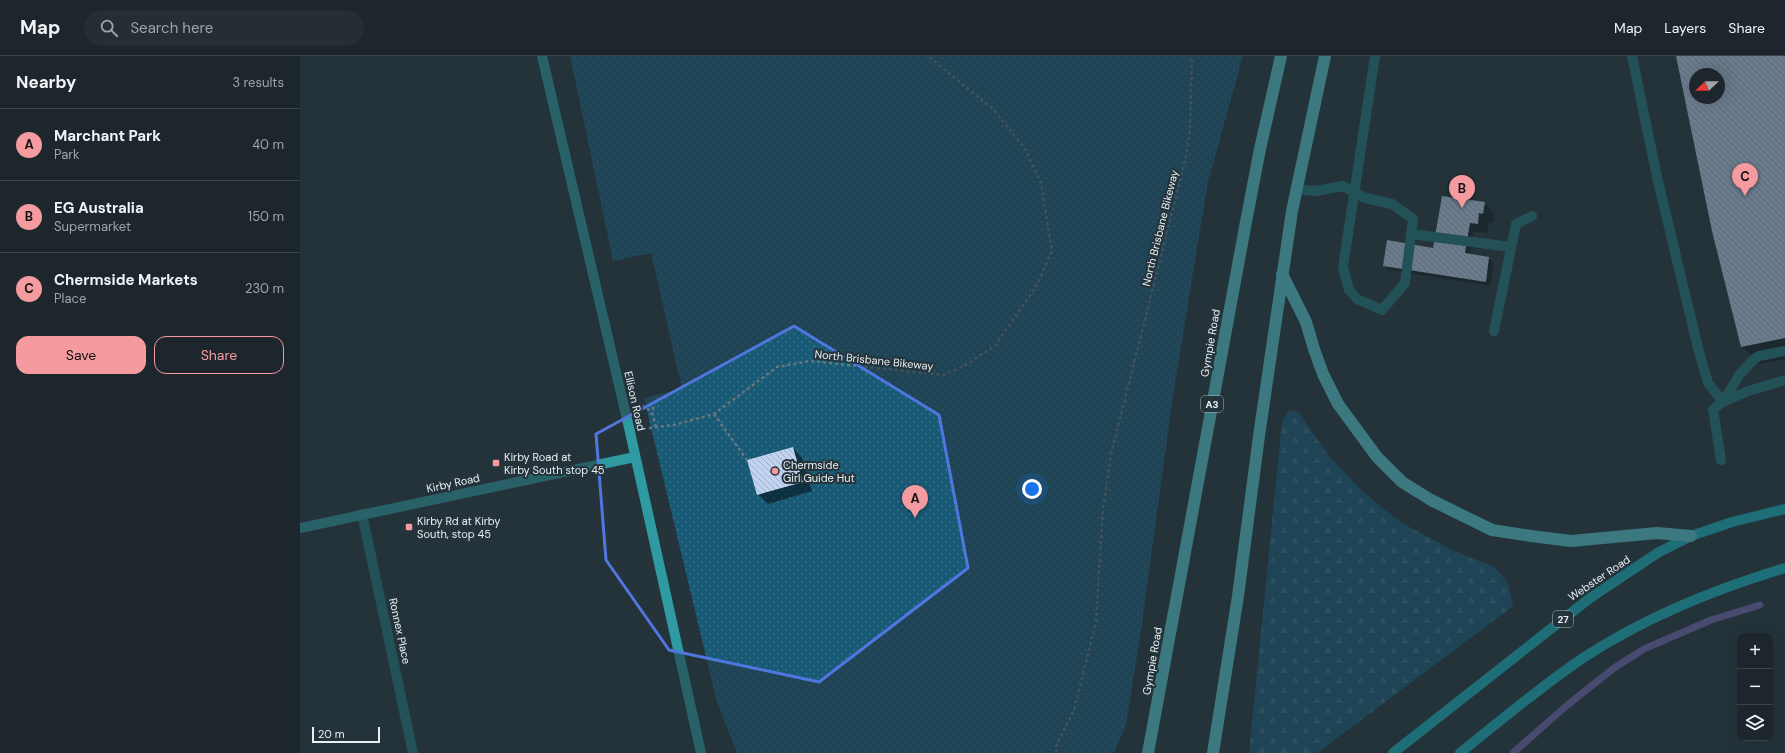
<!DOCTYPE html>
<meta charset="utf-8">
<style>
:root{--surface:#1c262c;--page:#252e34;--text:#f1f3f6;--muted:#a0a5a9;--line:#3a4348;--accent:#f59b9f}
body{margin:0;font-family:"DM Sans",sans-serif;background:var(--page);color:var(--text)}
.controls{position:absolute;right:12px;bottom:12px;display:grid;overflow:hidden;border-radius:8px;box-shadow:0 4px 16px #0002}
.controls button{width:36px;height:36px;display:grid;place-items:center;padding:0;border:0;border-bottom:1px solid var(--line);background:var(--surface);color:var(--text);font:20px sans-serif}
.compass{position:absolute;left:1389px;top:12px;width:36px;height:36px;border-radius:50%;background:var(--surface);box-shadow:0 4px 16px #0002;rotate:248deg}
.scale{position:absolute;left:12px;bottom:10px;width:68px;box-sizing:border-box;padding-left:4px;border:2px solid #e7f0f4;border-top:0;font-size:11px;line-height:14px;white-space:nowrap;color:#e7f0f4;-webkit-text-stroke:3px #25333b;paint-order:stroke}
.you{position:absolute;left:732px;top:433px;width:14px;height:14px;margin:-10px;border:3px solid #fff;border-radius:50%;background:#1a73e8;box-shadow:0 0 0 6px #1a73e833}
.badge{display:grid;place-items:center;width:26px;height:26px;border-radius:50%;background:var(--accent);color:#111;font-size:13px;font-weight:700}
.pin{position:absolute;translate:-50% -33px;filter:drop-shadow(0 1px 2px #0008)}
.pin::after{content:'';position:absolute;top:21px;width:14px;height:12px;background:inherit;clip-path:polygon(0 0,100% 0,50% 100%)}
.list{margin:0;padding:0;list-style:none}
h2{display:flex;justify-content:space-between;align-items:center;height:52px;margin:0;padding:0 16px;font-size:17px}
h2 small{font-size:13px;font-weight:400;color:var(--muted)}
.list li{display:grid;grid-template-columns:26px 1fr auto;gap:12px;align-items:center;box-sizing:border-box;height:72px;padding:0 16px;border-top:1px solid var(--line)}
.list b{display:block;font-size:15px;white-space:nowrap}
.list p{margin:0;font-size:13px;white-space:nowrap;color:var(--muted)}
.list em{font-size:13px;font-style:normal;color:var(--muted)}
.actions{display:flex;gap:8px;padding:12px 16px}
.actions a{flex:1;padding:9px 0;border:1px solid var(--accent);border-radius:12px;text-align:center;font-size:14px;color:var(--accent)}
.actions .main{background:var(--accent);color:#111}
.icon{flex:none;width:22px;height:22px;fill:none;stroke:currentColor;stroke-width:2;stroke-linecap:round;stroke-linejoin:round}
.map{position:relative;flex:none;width:1485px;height:697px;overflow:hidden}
header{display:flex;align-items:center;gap:24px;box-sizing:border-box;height:56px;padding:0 20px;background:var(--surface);border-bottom:1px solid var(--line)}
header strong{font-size:19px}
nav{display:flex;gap:22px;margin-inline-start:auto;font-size:14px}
.search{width:280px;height:36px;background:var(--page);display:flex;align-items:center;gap:10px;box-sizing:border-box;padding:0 14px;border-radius:22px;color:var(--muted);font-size:15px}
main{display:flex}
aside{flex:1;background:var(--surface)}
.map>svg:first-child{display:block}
</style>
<header>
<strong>Map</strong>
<div class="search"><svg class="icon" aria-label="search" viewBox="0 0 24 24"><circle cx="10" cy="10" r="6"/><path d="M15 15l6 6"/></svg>Search here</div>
<nav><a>Map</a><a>Layers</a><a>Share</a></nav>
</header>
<main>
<aside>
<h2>Nearby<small>3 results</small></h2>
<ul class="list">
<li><span class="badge">A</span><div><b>Marchant Park</b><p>Park</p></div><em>40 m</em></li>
<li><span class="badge">B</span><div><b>EG Australia</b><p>Supermarket</p></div><em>150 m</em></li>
<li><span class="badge">C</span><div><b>Chermside Markets</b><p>Place</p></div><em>230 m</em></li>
</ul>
<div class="actions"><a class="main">Save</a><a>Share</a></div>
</aside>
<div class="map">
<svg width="1485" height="697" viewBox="0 0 1485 697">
<defs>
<pattern id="forest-firs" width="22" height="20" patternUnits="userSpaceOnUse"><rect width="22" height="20" fill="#185a76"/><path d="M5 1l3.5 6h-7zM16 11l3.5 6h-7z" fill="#3a728a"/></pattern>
<pattern id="park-dots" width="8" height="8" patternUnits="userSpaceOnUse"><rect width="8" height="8" fill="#185a76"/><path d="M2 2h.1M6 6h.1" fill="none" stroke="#3a728a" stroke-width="1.8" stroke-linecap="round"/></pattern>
<pattern id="building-back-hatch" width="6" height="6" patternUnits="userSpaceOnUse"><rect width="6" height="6" fill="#c1d3f0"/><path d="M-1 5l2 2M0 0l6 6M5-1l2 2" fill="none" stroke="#a2b0c6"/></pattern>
</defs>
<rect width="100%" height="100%" fill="#25333b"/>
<!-- forest -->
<path fill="url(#forest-firs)" d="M989 354 998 356 1030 401 1061 434 1100 466 1154 495 1195 511 1209 529 1213 550 1017 697H949L982 365Z"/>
<!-- park -->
<path fill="url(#park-dots)" d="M270 0H943L908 126 873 340 840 582 826 669 814 697H437L417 646 344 342 382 333 351 197 313 205Z"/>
<!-- shadow -->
<path fill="#0007" fill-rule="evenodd" d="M1377 0H1485V303L1460 308 1441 290ZM1395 18H1419V42H1395Z
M1184 147 1194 157 1193 167 1189 166 1187 177 1174 175 1170 199 1189 202 1194 207 1190 230 1089 214 1084 209 1134 193Z
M493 392 502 402 512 435 468 448 458 438Z"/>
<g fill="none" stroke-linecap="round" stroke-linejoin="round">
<!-- stream -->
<path stroke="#7367b1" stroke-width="7" d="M1213 697 1265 651 1314 612 1344 593 1411 564 1460 549"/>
</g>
<!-- building -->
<path fill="url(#building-back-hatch)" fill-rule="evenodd" d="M1376 0H1485V282L1441 291 1412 175ZM1395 18H1419V42H1395Z
M1142 140 1185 146 1183 158 1179 157 1178 168 1170 167 1165 197 1189 201 1186 226 1083 210 1087 184 1133 192Z
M493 391 503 426 457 439 447 404Z"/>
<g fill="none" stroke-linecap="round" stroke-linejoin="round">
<!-- path -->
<path stroke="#6a767c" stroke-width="2.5" stroke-dasharray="3 3" stroke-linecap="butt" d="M342 349 352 356
M414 358 447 404
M356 371 352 356 356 341
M349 372 374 369 414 358 477 311 510 305 643 319 664 310 695 290 737 229 752 195 741 127 725 93 694 54 628 0
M756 697 757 688 774 654 796 566 803 453 811 398 885 105 890 74 892 0"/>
<!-- lane -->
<path stroke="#23777d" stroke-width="10" d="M1332 0 1357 121 1398 292 1408 327 1423 346 1448 335 1485 324
M997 133 1015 135 1043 130 1065 142 1092 148 1113 163 1105 227 1082 254 1057 243 1049 234 1043 211 1075 0
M1111 178 1211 191
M1194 275 1216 168 1232 160
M1421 404 1413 353 1423 346 1440 318 1454 303 1459 300 1485 295"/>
<!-- street -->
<path stroke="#23777d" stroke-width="10" d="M62 458 113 697"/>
<!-- secondary -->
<path stroke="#2f9aa2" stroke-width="10" d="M242 0 330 376 401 697
M0 472 335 401"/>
<!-- primary -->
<path stroke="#17b7c2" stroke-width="10" d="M1093 697 1290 542 1359 496 1391 480 1432 466 1485 453
M1160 697C1200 665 1240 631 1283 602 1344 562 1415 533 1485 512"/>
<!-- highway -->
<path stroke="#58ccd5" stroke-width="12" d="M982 218 1006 266 1014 293 1023 318 1038 348 1077 401 1102 426 1131 444 1192 474 1231 480 1271 485 1357 477 1391 480
M848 697 945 171 960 93 981 0
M913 697 938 540 959 380 992 155 1025 0"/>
</g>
<!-- marked area -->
<path d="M0 0H1485V697H0ZM494 270 639 359 668 512 519 626 369 594 306 504 296 378Z" fill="#25333b" fill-opacity=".55" fill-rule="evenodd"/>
<path fill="none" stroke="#5076df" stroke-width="3" stroke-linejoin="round" d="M494 270 639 359 668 512 519 626 369 594 306 504 296 378Z"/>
<!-- markers -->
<g fill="#f59b9f" stroke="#25333b" stroke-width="1.5">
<rect x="192" y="403" width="8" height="8" rx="2"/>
<circle cx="475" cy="415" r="4"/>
<rect x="105" y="467" width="8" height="8" rx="2"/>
</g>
<g text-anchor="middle" stroke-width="4" stroke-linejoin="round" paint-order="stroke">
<!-- shield labels -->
<g fill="#25333b" stroke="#adb7bc" stroke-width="1">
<rect x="901" y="340" width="22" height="16" rx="3"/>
<rect x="1253" y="555" width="20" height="16" rx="3"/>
</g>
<g font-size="10" font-weight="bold" fill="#e7f0f4">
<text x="912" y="352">A3</text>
<text x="1263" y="567">27</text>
</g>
<!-- street labels -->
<g font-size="11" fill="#e7f0f4" stroke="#25333b">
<text transform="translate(860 172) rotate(-76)" y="4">North Brisbane Bikeway</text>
<text transform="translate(910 287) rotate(-80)" y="4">Gympie Road</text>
<text transform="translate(574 304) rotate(6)" y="4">North Brisbane Bikeway</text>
<text transform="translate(335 345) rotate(77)" y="4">Ellison Road</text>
<text transform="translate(153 427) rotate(-12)" y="4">Kirby Road</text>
<text transform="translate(1299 522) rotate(-34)" y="4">Webster Road</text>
<text transform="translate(100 575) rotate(78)" y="4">Ronnex Place</text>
<text transform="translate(852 605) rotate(-80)" y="4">Gympie Road</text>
</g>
<!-- poi labels -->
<g font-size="11" fill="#e7f0f4" stroke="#25333b" text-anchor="start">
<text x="204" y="405">Kirby Road at<tspan x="204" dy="13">Kirby South stop 45</tspan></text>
<text x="483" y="413">Chermside<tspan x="483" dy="13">Girl Guide Hut</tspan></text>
<text x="117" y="469">Kirby Rd at Kirby<tspan x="117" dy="13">South, stop 45</tspan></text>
</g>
</g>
</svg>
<div class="controls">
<button>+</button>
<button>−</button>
<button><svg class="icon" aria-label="layers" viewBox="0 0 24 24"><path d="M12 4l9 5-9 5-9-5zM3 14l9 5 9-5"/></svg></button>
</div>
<svg class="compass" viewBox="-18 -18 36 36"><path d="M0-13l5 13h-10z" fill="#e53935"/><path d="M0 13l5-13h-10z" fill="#a0a5a9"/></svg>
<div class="scale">20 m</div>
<div class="you"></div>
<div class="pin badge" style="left:615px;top:462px">A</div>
<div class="pin badge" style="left:1162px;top:152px">B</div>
<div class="pin badge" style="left:1445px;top:140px">C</div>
</div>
</main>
